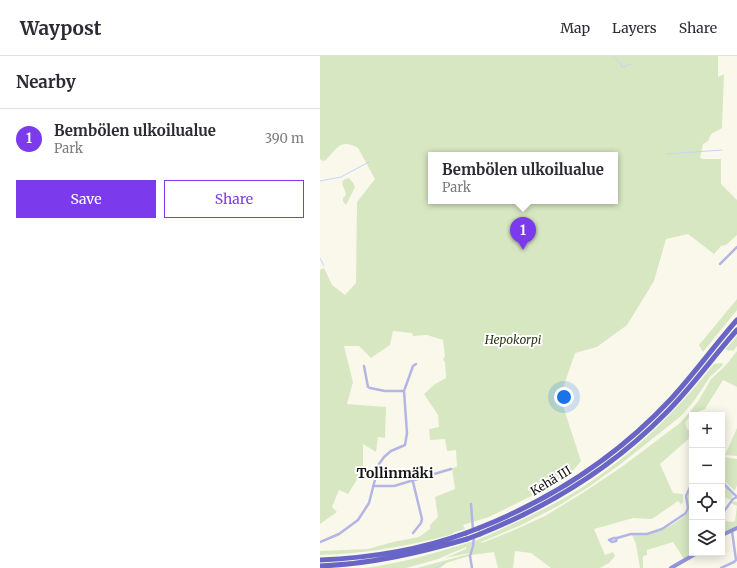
<!DOCTYPE html>
<meta charset="utf-8">
<style>
:root{--surface:#fff;--page:#f2f2f3;--text:#2b2b33;--muted:#7c7c81;--line:#e1e1e2;--accent:#7c3aed}
body{margin:0;font-family:Merriweather,serif;background:var(--page);color:var(--text)}
.controls{position:absolute;right:12px;bottom:12px;display:grid;overflow:hidden;border-radius:0px;box-shadow:0 2px 10px #0003}
.controls button{width:36px;height:36px;display:grid;place-items:center;padding:0;border:0;border-bottom:1px solid var(--line);background:var(--surface);color:var(--text);font:20px sans-serif}
.you{position:absolute;left:244px;top:341px;width:14px;height:14px;margin:-10px;border:3px solid #fff;border-radius:50%;background:#1a73e8;box-shadow:0 0 0 6px #1a73e833}
.badge{display:grid;place-items:center;width:26px;height:26px;border-radius:50%;background:var(--accent);color:#fff;font-size:13px;font-weight:700}
.pin{position:absolute;translate:-50% -33px;filter:drop-shadow(0 1px 2px #0008)}
.pin::after{content:'';position:absolute;top:21px;width:14px;height:12px;background:inherit;clip-path:polygon(0 0,100% 0,50% 100%)}
.popup{position:absolute;left:108px;top:96px;width:190px;height:52px;box-sizing:border-box;display:grid;place-content:center;border-radius:0px;background:var(--surface);filter:drop-shadow(0 1px 3px #0005);font-size:13px;white-space:nowrap;color:var(--muted)}
.popup b{font-size:15px;color:var(--text)}
.popup::after{content:'';position:absolute;left:50%;top:100%;margin-left:-8px;border:8px solid transparent;border-top-color:var(--surface)}
.list{margin:0;padding:0;list-style:none}
h2{display:flex;justify-content:space-between;align-items:center;height:52px;margin:0;padding:0 16px;font-size:17px}
h2 small{font-size:13px;font-weight:400;color:var(--muted)}
.list li{display:grid;grid-template-columns:26px 1fr auto;gap:12px;align-items:center;box-sizing:border-box;height:60px;padding:0 16px;border-top:1px solid var(--line)}
.list b{display:block;font-size:15px;white-space:nowrap}
.list p{margin:0;font-size:13px;white-space:nowrap;color:var(--muted)}
.list em{font-size:13px;font-style:normal;color:var(--muted)}
.actions{display:flex;gap:8px;padding:12px 16px}
.actions a{flex:1;padding:9px 0;border:1px solid var(--accent);border-radius:0px;text-align:center;font-size:14px;color:var(--accent)}
.actions .main{background:var(--accent);color:#fff}
.icon{flex:none;width:22px;height:22px;fill:none;stroke:currentColor;stroke-width:2;stroke-linecap:round;stroke-linejoin:round}
.map{position:relative;flex:none;width:417px;height:512px;overflow:hidden}
header{display:flex;align-items:center;gap:24px;box-sizing:border-box;height:56px;padding:0 20px;background:var(--surface);border-bottom:1px solid var(--line)}
header strong{font-size:19px}
nav{display:flex;gap:22px;margin-inline-start:auto;font-size:14px}
main{display:flex}
aside{flex:1;background:var(--surface)}
.map>svg:first-child{display:block}
</style>
<header>
<strong>Waypost</strong>
<nav><a>Map</a><a>Layers</a><a>Share</a></nav>
</header>
<main>
<aside>
<h2>Nearby<small></small></h2>
<ul class="list">
<li><span class="badge">1</span><div><b>Bembölen ulkoilualue</b><p>Park</p></div><em>390 m</em></li>
</ul>
<div class="actions"><a class="main">Save</a><a>Share</a></div>
</aside>
<div class="map">
<svg width="417" height="512" viewBox="0 0 417 512">
<rect width="100%" height="100%" fill="#faf8eb"/>
<!-- green -->
<path fill="#d7e7c2" fill-rule="evenodd" d="M0 0H398V21L404 18 402 72 391 78 388 85 383 88 380 102 383 103H401V128L417 144V179L406 189 401 190 394 198 368 178 346 183 334 225 307 269 277 291 255 297 240 341 261 405 246 423 169 461 143 469 145 473 135 476 130 479C87 490 44 498 0 499V495L48 493 73 486 99 481 110 473V469L118 461 115 441 135 433 132 412 137 411 136 394 127 395 125 383 110 384 109 373 119 371 118 359 104 338 115 328 126 322 125 306 123 304 125 300 123 284 107 279 93 280 92 277 73 275 70 289 51 302 39 290H24L33 326 27 348 66 351 65 382 58 381 56 396 43 388V414L28 438 19 434 12 451 17 456 0 468V214L4 212 12 229 25 239 36 227 37 146 55 123 38 92C21 82 16 93 6 104L3 105 0 103ZM111 99H295V145H111Z
M29 122 33 127 35 131 26 149 23 145V142L26 139C26 132 16 125 29 122Z
M417 243V254L383 296 379 289Z
M417 280V290L413 295 411 294 408 295 406 293Z
M417 295V331L403 324 385 353 371 358 365 367 367 373 372 377V380L340 408 353 437 363 438V447L361 448 358 445 332 463 313 462 274 473 285 499 293 496 295 500 289 507 280 512H231L211 497 195 495 193 512H178L174 496 151 499 155 485C187 471 218 457 248 440 305 407 354 358 394 308L402 307 403 309 390 321 374 345 361 360 302 407 270 430 238 450 201 469 161 486 162 487 192 475 225 460 261 438 303 410 360 367 369 357 379 344 391 323 406 309Z
M417 372V400L405 399Z
M404 401 417 403V429L415 435 402 423V402Z
M402 427 413 439 411 444 402 440Z
M372 430V481L369 484 372 486V497H375L364 503 353 486 327 494V499L323 500V511L324 512H320L316 488 312 479C337 479 350 472 368 457 369 452 367 448 367 443 367 438 370 434 372 430Z
M415 445 417 446V471L402 476V463L404 465 412 466 415 465 417 450 411 447Z
M153 485 150 497 125 502 146 493V491L118 503 86 512H44C83 507 116 497 153 485Z
M149 498V500L126 507 120 512H97Z"/>
<g fill="none" stroke-linecap="round" stroke-linejoin="round">
<!-- stream -->
<path stroke="#c3d5f8" stroke-width="1" d="M293 0 300 7 302 11 311 8
M346 98 402 94
M0 125 21 121 49 106
M0 202 4 210
M115 512 125 507"/>
<!-- street -->
<path stroke="#b3b6e4" stroke-width="2.5" d="M400 208 417 191
M44 310 48 331 50 332 65 335H84
M402 426 417 441
M53 430H74L131 413
M151 448 153 474
M402 458 413 443 417 441
M93 477 101 467 102 463 93 426
M297 482 296 485 292 486 289 484 294 482H297L311 478H327L342 473 366 457 368 452 366 440 372 427
M371 483 372 482
M0 486 19 478 38 464 49 447 59 408 64 401 71 395 85 389 87 377 84 335 93 310 96 308
M152 512 150 500 153 490 154 481
M401 512 414 506 416 504 412 475"/>
<!-- secondary -->
<path stroke="#9294d8" stroke-width="4" d="M402 479 417 472
M351 512 377 497"/>
<!-- highway -->
<path stroke="#6965c6" stroke-width="5" d="M159 472C232 443 297 401 351 343 374 318 394 290 417 264
M160 478C230 450 293 411 346 357 372 331 393 301 417 274
M0 504C50 502 99 494 146 477
M0 510C51 508 98 497 147 483"/>
<!-- highway-bridge -->
<path stroke="#6965c6" stroke-width="5" d="M146 477 159 472
M147 483 160 478"/>
</g>
<g text-anchor="middle" stroke-width="4" stroke-linejoin="round" paint-order="stroke">
<!-- park labels -->
<g font-size="12" font-style="italic" fill="#2d3e12" stroke="#fff">
<text x="193" y="288">Hepokorpi</text>
</g>
<!-- street labels -->
<g font-size="12" fill="#171612" stroke="#fff">
<text transform="translate(231 425) rotate(-31)" y="4">Kehä III</text>
</g>
<!-- quarter labels -->
<g font-size="14" font-weight="bold" fill="#171612" stroke="#fff">
<text x="75" y="422">Tollinmäki</text>
</g>
</g>
</svg>
<div class="controls">
<button>+</button>
<button>−</button>
<button><svg class="icon" aria-label="locate" viewBox="0 0 24 24"><circle cx="12" cy="12" r="6"/><path d="M12 2v4M12 18v4M2 12h4M18 12h4"/></svg></button>
<button><svg class="icon" aria-label="layers" viewBox="0 0 24 24"><path d="M12 4l9 5-9 5-9-5zM3 14l9 5 9-5"/></svg></button>
</div>
<div class="you"></div>
<div class="pin badge" style="left:203px;top:194px">1</div>
<div class="popup"><b>Bembölen ulkoilualue</b>Park</div>
</div>
</main>
